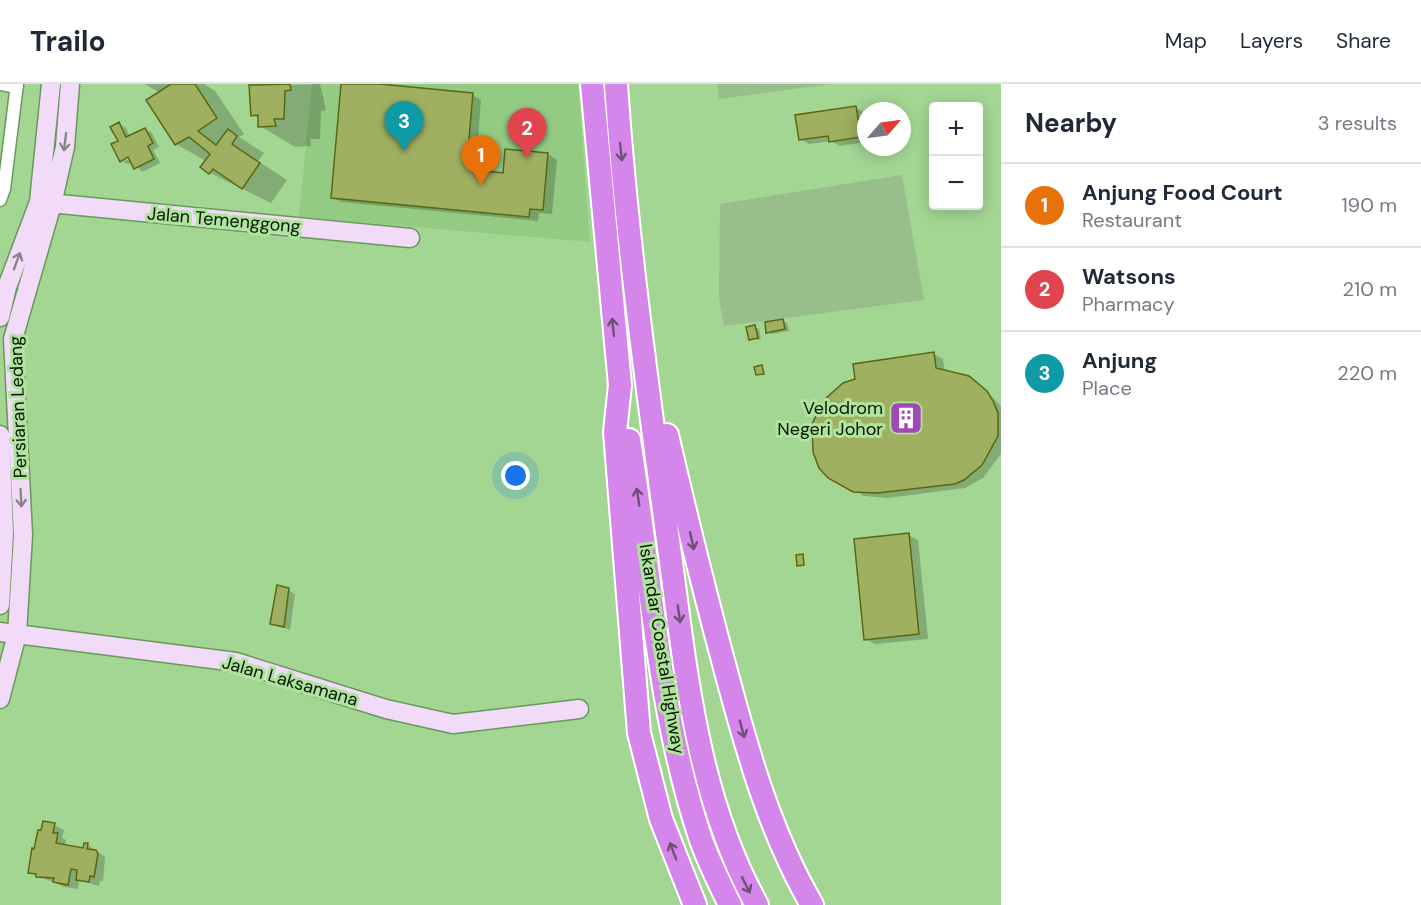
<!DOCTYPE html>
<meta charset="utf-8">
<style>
:root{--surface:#fff;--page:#f6f6f7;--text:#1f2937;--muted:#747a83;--line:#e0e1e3;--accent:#b45309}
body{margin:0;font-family:"DM Sans",sans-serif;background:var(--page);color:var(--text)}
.controls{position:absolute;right:18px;top:18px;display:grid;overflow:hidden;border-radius:6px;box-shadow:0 3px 15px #0003}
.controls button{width:54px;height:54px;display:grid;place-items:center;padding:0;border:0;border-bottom:2px solid var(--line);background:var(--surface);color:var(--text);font:30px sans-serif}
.compass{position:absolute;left:857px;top:18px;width:54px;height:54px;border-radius:50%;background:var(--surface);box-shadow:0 3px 15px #0003;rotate:62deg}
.you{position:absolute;left:516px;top:392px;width:21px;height:21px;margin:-15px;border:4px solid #fff;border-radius:50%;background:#1a73e8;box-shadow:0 0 0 9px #1a73e833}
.badge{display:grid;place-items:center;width:39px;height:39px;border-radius:50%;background:var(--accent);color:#fff;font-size:20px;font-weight:700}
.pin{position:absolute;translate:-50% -50px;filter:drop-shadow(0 2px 3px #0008)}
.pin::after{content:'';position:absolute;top:32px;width:21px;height:18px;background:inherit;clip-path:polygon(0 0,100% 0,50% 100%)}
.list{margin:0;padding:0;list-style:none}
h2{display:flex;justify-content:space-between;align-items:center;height:78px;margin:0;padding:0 24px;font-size:26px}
h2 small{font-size:20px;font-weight:400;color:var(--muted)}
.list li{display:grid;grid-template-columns:39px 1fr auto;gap:18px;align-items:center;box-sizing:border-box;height:84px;padding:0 24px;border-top:2px solid var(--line)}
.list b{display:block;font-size:22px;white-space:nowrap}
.list p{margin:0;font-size:20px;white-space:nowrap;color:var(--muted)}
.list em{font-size:20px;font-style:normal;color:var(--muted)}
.map{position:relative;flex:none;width:1001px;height:821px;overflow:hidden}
header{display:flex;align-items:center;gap:36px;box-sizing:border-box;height:84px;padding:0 30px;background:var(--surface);border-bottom:2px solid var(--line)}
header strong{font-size:28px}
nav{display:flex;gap:33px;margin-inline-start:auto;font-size:21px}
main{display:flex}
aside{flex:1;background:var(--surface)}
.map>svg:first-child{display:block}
</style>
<header>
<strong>Trailo</strong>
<nav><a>Map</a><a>Layers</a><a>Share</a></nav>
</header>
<main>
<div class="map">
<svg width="1001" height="821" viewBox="0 0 1001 821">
<rect width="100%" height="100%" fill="#a3d693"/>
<!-- built -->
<path fill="#94cb83" d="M312 0H578L590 158 299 133Z"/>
<!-- green -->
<path fill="#97be8b" d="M717 0H831L719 15Z
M902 91 924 216 724 242 719 214 720 120Z"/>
<!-- shadow -->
<path fill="#0003" d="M145 0H204L215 7 244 50 239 53 264 69 258 77 287 96 271 119 210 89 202 83 206 77 176 60 148 17 160 9Z
M320 0 326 26 321 27 320 55H310L311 62 295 63 260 42V35L253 31 251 2Z
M342 0H390L389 3 472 11 481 16 477 68 488 74 486 89 504 90 548 70 557 76 552 130 539 129 538 137 341 118 332 113Z
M856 24 865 29 866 58 840 62 831 57 809 60 800 55Z
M119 40 126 44 130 53 145 45 152 49 159 63 153 66 160 79 142 88 133 78 128 80 123 78 136 71 134 69 121 76Z
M783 237 787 239 789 247 772 250 768 248Z
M754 243 759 245 761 256 750 255Z
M934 270 943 275 945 288 968 294 979 300 1001 322V370L983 394 965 404 888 414 864 412 829 393Z
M908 451 918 456 928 555 875 560 865 555Z
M288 506 295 510 290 546 272 539Z
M54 741 64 746 62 754 66 756 65 762 84 765 88 761 105 773 103 797H100L99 802 79 796 78 805 64 803 29 788Z"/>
<!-- building -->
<path fill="#a0b061" stroke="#5a6713" stroke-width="1.5" d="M171 0H195L217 34 198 47 216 61 228 45 237 52 232 60 260 79 242 105 213 85 209 90 200 83 210 70 189 53 175 61 146 16Z
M290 0 291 6 285 7 284 35H274L276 42 258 43V31L251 32 249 1Z
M341 0H380L473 9 468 66 479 67 477 86 503 89 505 65 548 69 543 126 530 125 529 133 331 114Z
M856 22 861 53 829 58 828 52 799 56 795 31Z
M119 38 126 53 145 44 153 59 148 62 154 75 134 85 128 73 120 78 111 60 118 57 110 43Z
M783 235 785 245 766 249 765 238Z
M755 241 758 254 749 256 746 243Z
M934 268 936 284 969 292 987 307 993 317 998 329V352L982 381 964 396 955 400 877 409 853 408 828 394 819 384 813 368 812 340 824 316 843 299 855 295 853 280Z
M762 281 764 290 756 291 754 283Z
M909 449 919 550 864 556 854 455Z
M803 470 804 481 797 482 796 471Z
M277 501 289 504 284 543 270 540Z
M43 737 55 739 53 749H58L56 759 83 764 84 759H88L87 765 96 766 98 770 94 793 90 792 89 798 76 796 77 786 71 785 68 801 53 798 54 794 36 793V790L28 789 32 764 34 765 38 746H41Z"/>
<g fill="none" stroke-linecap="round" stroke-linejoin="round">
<!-- street casing -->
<g stroke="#69995a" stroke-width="15">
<path id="street" d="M0 0 17 3
M0 116 4 105 17 0"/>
</g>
<!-- secondary casing -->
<g stroke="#69995a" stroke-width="21">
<path id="secondary" d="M39 118 410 154
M0 233 7 203 39 118 51 0
M0 351 4 449 0 521
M0 548 236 578 386 625 453 640 579 625
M0 615 17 550 23 451 13 255 52 120 65 63 70 0"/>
</g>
<!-- highway casing -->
<g stroke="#fff" stroke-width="26">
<path id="highway" d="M592 0 620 301 615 348 639 649 661 735 695 821
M616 0C626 150 647 300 667 449 685 576 694 707 757 821
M667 351C686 433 706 514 728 595 749 673 771 750 812 821
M629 356C650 486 658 625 699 750 707 775 719 798 730 821"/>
</g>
<!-- street -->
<use href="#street" stroke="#fff" stroke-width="12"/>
<!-- secondary -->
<use href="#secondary" stroke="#f2dbf9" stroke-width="18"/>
<!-- highway -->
<use href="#highway" stroke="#d486ea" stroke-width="22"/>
</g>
<!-- one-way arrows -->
<defs><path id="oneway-shaft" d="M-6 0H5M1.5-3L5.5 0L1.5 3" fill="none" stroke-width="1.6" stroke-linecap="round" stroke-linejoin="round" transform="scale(1.5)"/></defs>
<g stroke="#88848a">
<use href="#oneway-shaft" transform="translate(65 58) rotate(97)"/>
<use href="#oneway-shaft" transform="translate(17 177) rotate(-70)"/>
<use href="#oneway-shaft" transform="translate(21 414) rotate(87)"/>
</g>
<g stroke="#6e5076">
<use href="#oneway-shaft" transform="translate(621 68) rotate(84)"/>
<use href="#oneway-shaft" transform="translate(613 243) rotate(-96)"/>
<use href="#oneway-shaft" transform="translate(638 413) rotate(-99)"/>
<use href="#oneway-shaft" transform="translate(692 457) rotate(77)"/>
<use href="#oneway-shaft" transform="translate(679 530) rotate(82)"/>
<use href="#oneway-shaft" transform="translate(742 645) rotate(75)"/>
<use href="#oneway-shaft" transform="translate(673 767) rotate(-111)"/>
<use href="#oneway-shaft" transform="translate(746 801) rotate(63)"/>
</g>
<!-- icons -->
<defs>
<g id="building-square" transform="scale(1.725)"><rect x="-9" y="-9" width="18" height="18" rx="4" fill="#9f49b7" stroke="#b0e3a0"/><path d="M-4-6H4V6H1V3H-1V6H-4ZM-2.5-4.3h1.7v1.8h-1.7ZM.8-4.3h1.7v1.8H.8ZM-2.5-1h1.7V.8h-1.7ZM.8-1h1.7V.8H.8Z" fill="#fff"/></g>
</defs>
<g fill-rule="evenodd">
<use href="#building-square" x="906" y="334"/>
</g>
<g text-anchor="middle" stroke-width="6" stroke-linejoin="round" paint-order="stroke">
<!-- street labels -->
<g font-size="18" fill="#071902" stroke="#b0e3a0">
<text transform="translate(224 136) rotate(5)" y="6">Jalan Temenggong</text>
<text transform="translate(18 323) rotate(-92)" y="6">Persiaran Ledang</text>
<text transform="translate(662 565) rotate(81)" y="6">Iskandar Coastal Highway</text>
<text transform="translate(290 597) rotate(16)" y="6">Jalan Laksamana</text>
</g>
<!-- poi labels -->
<g font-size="18" fill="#071902" stroke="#b0e3a0" text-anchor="end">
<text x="883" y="330">Velodrom<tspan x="883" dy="21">Negeri Johor</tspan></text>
</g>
</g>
</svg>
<div class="controls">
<button>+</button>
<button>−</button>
</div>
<svg class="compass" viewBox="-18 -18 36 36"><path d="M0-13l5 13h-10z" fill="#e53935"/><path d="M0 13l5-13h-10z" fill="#747a83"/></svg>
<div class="you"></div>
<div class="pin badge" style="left:481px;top:101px;background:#e8710a">1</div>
<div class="pin badge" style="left:527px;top:74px;background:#e0444e">2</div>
<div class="pin badge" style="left:404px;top:67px;background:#0f9aa8">3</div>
</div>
<aside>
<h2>Nearby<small>3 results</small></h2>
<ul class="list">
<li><span class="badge" style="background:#e8710a">1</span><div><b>Anjung Food Court</b><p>Restaurant</p></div><em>190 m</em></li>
<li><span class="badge" style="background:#e0444e">2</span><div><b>Watsons</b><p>Pharmacy</p></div><em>210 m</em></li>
<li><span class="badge" style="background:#0f9aa8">3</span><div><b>Anjung</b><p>Place</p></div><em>220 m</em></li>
</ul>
</aside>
</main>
